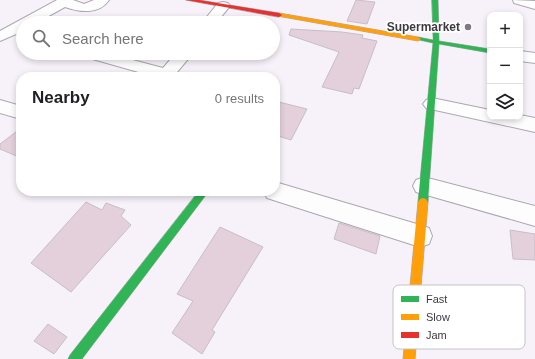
<!DOCTYPE html>
<meta charset="utf-8">
<style>
:root{--surface:#fff;--page:#f6f6f6;--text:#202124;--muted:#757577;--line:#e0e0e0}
body{margin:0;font-family:Arial,sans-serif;background:var(--page);color:var(--text)}
.controls{position:absolute;right:12px;top:12px;display:grid;overflow:hidden;border-radius:8px;box-shadow:0 2px 6px #0003}
.controls button{width:36px;height:36px;display:grid;place-items:center;padding:0;border:0;border-bottom:1px solid var(--line);background:var(--surface);color:var(--text);font:20px sans-serif}
.list{margin:0;padding:0;list-style:none}
h2{display:flex;justify-content:space-between;align-items:center;height:52px;margin:0;padding:0 16px;font-size:17px}
h2 small{font-size:13px;font-weight:400;color:var(--muted)}
.icon{flex:none;width:22px;height:22px;fill:none;stroke:currentColor;stroke-width:2;stroke-linecap:round;stroke-linejoin:round}
.map{position:relative;flex:none;width:535px;height:359px;overflow:hidden}
.search{position:absolute;background:var(--surface);box-shadow:0 2px 6px #0003;left:16px;top:16px;width:264px;height:44px;display:flex;align-items:center;gap:10px;box-sizing:border-box;padding:0 14px;border-radius:22px;color:var(--muted);font-size:15px}
.panel{position:absolute;background:var(--surface);box-shadow:0 2px 6px #0003;left:16px;top:72px;width:264px;height:124px;border-radius:16px}
.map>svg:first-child{display:block}
</style>
<div class="map">
<svg width="535" height="359" viewBox="0 0 535 359">
<rect width="100%" height="100%" fill="#f7f2fa"/>
<!-- building -->
<path fill="#e4d0db" stroke="#c6bfc5" d="M356 0 375 2 367 24 347 21Z
M291 29 342 32 363 35 362 38 377 41 359 89 354 88 352 94 322 87 339 52 289 35Z
M275 101 307 109 291 140 275 135Z
M21 128V158L0 149V144Z
M86 202 102 210 106 203 125 210 121 216 131 225 71 292 31 263Z
M339 223 380 236 376 254 334 239Z
M220 227 263 247 212 330 215 332 202 354 172 333 193 301 177 294Z
M510 230 535 234V260L513 259Z
M48 324 67 337 54 354 34 341Z"/>
<g fill="none" stroke-linecap="round" stroke-linejoin="round">
<!-- street casing -->
<g stroke="#aca7ae" stroke-width="2">
<path id="street" d="M57 0H73L84 4 94 0H109C99 15 79 12 65 7L36 23H23V31L0 41V31Z
M513 0 535 1V9L514 3Z
M223 2 228 3 230 6 216 23H202L218 3Z
M520 51 535 53V63L520 61Z
M80 53H106L163 68 176 53H193L173 77H156L82 56Z
M432 98 490 110V117H520V115L535 118V132L426 108 423 104 426 100Z
M0 100 21 106V119L0 113Z
M424 177 535 206V226L416 192 413 186 416 180Z
M275 182 420 225 429 228 432 236 429 244 420 247 267 198 264 191H275Z"/>
</g>
<!-- fast casing -->
<g stroke="#aca7ae" stroke-width="1">
<path id="fast" d="M432 0H438L439 41 490 49V53L439 44 428 202 426 205 423 206 420 205 418 202 433 43 415 39 418 37 433 40Z
M199 191H209L82 359H68L70 355Z"/>
</g>
<!-- slow casing -->
<g stroke="#aca7ae" stroke-width="1">
<path id="slow" d="M279 13 418 37 421 39 418 41 277 16 276 15Z
M423 198 426 199 428 202 415 359H403L418 202 420 199Z"/>
</g>
<!-- jam casing -->
<g stroke="#aca7ae" stroke-width="1">
<path id="jam" d="M186 0H199L279 13 282 15 279 17Z"/>
</g>
<!-- street -->
<use href="#street" fill="#fefdfe" fill-rule="evenodd"/>
<!-- fast -->
<use href="#fast" fill="#30b455" fill-rule="evenodd"/>
<!-- slow -->
<use href="#slow" fill="#ff9f0a" fill-rule="evenodd"/>
<!-- jam -->
<use href="#jam" fill="#e5322d" fill-rule="evenodd"/>
</g>
<!-- markers -->
<circle fill="#7f7a82" stroke="#fff" stroke-width="1.5" cx="468" cy="27" r="4"/>
<g text-anchor="middle" stroke-width="3.5" stroke-linejoin="round" paint-order="stroke">
<!-- far-poi labels -->
<g font-size="12" font-weight="bold" fill="#3f3a41" stroke="#fff" text-anchor="end">
<text x="460" y="31">Supermarket</text>
</g>
</g>
<!-- legend -->
<rect x="393" y="285" width="132" height="64" rx="6" fill="#fff" stroke="#c5c4c6" stroke-width="1"/>
<rect x="401" y="296" width="18" height="6" fill="#30b455"/>
<rect x="401" y="314" width="18" height="6" fill="#ff9f0a"/>
<rect x="401" y="332" width="18" height="6" fill="#e5322d"/>
<g font-size="11" fill="#3f3a41">
<text x="426" y="303">Fast</text>
<text x="426" y="321">Slow</text>
<text x="426" y="339">Jam</text>
</g>
</svg>
<div class="controls">
<button>+</button>
<button>−</button>
<button><svg class="icon" aria-label="layers" viewBox="0 0 24 24"><path d="M12 4l9 5-9 5-9-5zM3 14l9 5 9-5"/></svg></button>
</div>
<div class="search"><svg class="icon" aria-label="search" viewBox="0 0 24 24"><circle cx="10" cy="10" r="6"/><path d="M15 15l6 6"/></svg>Search here</div>
<section class="panel">
<h2>Nearby<small>0 results</small></h2>
<ul class="list">
</ul>
</section>
</div>
